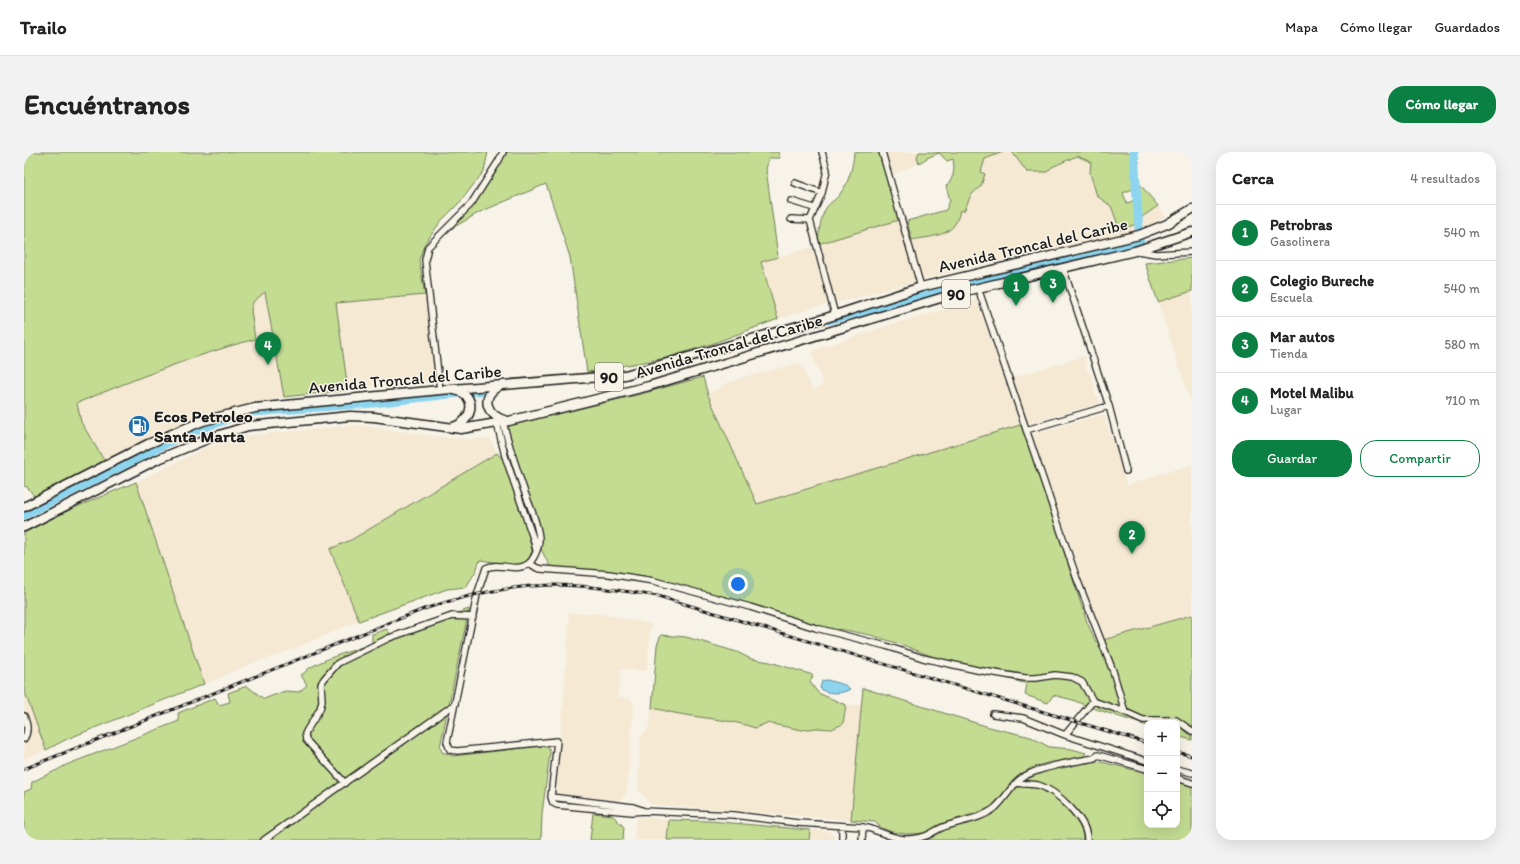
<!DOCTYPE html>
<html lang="es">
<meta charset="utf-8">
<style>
:root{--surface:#fff;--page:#f2f2f2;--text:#222;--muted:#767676;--line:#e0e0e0;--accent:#0b8043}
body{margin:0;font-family:Itim,sans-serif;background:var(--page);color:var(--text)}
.controls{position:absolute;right:12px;bottom:12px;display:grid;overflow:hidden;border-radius:8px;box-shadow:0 4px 16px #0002}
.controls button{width:36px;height:36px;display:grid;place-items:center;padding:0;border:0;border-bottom:1px solid var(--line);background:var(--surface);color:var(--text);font:20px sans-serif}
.you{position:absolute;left:714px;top:432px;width:14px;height:14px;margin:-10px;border:3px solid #fff;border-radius:50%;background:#1a73e8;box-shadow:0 0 0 6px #1a73e833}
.badge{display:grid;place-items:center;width:26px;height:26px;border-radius:50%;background:var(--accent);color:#fff;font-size:13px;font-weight:700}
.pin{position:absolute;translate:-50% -33px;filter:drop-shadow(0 1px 2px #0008)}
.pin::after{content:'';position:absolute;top:21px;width:14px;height:12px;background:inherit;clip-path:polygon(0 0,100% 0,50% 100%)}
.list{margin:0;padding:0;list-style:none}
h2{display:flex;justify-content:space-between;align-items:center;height:52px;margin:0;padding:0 16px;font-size:17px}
h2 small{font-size:13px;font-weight:400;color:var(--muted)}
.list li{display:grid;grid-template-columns:26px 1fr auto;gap:12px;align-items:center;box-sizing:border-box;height:56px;padding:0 16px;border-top:1px solid var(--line)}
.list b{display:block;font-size:15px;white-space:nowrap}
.list p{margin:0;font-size:13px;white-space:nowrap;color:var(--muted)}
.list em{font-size:13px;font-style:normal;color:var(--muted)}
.actions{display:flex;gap:8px;padding:12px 16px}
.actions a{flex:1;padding:9px 0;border:1px solid var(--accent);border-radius:16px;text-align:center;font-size:14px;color:var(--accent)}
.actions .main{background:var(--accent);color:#fff}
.icon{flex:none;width:22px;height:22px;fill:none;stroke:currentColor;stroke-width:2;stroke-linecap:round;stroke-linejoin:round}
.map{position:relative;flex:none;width:1168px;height:688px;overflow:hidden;border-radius:16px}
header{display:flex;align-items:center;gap:24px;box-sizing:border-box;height:56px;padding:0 20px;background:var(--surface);border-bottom:1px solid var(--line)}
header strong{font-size:19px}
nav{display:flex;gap:22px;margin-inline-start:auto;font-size:14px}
.intro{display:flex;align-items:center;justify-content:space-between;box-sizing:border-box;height:96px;padding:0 24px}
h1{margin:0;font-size:28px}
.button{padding:10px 18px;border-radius:16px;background:var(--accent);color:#fff;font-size:14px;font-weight:700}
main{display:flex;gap:24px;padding:0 24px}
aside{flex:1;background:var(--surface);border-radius:16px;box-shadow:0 4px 16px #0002}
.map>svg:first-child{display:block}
</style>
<header>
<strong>Trailo</strong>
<nav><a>Mapa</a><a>Cómo llegar</a><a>Guardados</a></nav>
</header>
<div class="intro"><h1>Encuéntranos</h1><a class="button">Cómo llegar</a></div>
<main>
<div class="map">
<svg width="1168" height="688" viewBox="0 0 1168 688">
<rect width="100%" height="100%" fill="#f7f3e8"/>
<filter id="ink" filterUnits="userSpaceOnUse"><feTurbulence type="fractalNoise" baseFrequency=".025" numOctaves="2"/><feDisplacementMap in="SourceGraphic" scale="8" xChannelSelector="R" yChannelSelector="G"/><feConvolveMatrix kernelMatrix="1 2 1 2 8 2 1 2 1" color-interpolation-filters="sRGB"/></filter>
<g filter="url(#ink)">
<!-- built -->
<path fill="#f5e9d3" d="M859 0H895L893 5 895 11 868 23Z
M979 0H988L1003 20H1023L1028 15 1053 4 1067 10 1066 21 1073 44 1112 72 1118 65 1134 54 1142 64 1119 77 1098 83 958 112 812 151 794 92 878 67 880 70 882 69 888 88 926 78 932 71 936 58 940 59 947 43 957 34 961 21 957 20 961 7Z
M788 95 806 151 754 167 737 110Z
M241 139 260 245 220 254 174 267 81 310 57 270 53 251 143 214 201 195 231 187 227 158 229 150Z
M1168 139V254L1134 150Z
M401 143 412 229 324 238 312 151Z
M953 148 996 273 733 352 684 243 701 232 720 225 772 212 776 213 779 217 789 238 800 232 788 204 790 198 859 175Z
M1060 204 1063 212 1062 215 1063 219 1066 221 1071 235 1070 238 1071 242 1074 244 1076 251 1004 272 988 226Z
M1080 262 1103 333 1168 312V463L1078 488 1008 282Z
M333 273 419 285 447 287 466 286 470 294 473 301 327 388 306 397 335 469 262 500 227 512 180 532 112 330 179 297 216 284Z
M545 461H571L627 472 623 519 597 517 594 545 606 546 610 551 603 640 600 645 596 649 532 641 544 488Z
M0 538 22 598 0 607Z
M822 553H838L827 668 626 652 615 639 614 632 617 584 625 576 628 554 629 556 639 557 654 562 716 571 731 576 743 571 778 578 792 576 808 577 819 572Z
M617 665 645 668 643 688H610L612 667Z
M786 678 805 679 811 688H785Z"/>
<!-- green -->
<path fill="#c3dc92" stroke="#707c57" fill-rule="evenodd" d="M0 0H464L460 19 437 49 417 69 400 93 395 108 401 143 312 151 324 238 260 245 241 140 229 150 227 158 231 187C170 203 112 227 53 251L57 270 81 310 11 345 3 335 0 334Z
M483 0H754L756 6H745L742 17 754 105 737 110 754 167 690 191 642 206 563 220 546 105 522 32 456 60 420 81 468 26Z
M830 0H859L868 23 874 52 878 67 794 92C795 80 796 68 801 58 804 51 812 48 816 42 825 30 829 15 830 0Z
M895 0H979L961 7 957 20 961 22 957 34 947 43 940 59 936 58C935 62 934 67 932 70 925 85 902 85 888 88L883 69 922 58 926 48 922 34C930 27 931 17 929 7L923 9 915 1 905 5 895 11 893 5Z
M988 0H1113L1115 10 1112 22 1115 31 1134 54 1118 65 1112 72 1096 78 1087 54 1073 44 1066 21 1067 10 1053 4 1028 15 1023 20H1003ZM1109 37 1114 47 1103 51 1099 41Z
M1168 106V139L1134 150 1121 111Z
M679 225 684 243 733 352 996 273 1000 278 1063 470 1072 490 1168 463V588L1153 584V571H1123V574L1063 554 1049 548 1029 543 1024 551 1001 543 1003 532 915 507 876 492 846 483 815 477 812 479 650 432 613 423 526 415 514 391 487 314 483 274 617 242Z
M473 301 480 309 494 352 501 367 508 399 505 406 500 411 489 413 456 408 452 419 442 435 423 437 335 469 306 397 327 388Z
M112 330 180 532 43 587 22 598 0 538V381C35 361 74 346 112 330Z
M445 457 416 595 418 600 429 604 517 594 525 596 526 600 518 662 517 688H0V640L7 637 8 630C19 624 31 620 42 613L155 569 154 561 191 546 195 553 206 550 204 541 223 534 240 547 261 539 275 540 283 533 277 523C281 521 284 516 289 514 307 504 329 499 348 491V482L363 477 367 483Z
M637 483 662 485 713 500 727 507 746 510 789 523 786 530 794 541 822 553 819 572 808 577 792 576 778 578 743 571 731 576C709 568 685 567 662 563 651 562 640 558 628 556L633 493Z
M839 536 965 575 1007 585 1025 595 1048 597 1062 601 1059 605 1023 611 1007 616 993 626 967 655 955 660 917 672 900 681 883 682 868 680 856 675 851 670 827 668Z
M1073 609 1123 621V673H1153V629L1168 633V688H1065C1067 678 1046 652 1037 647 1027 640 1014 635 1003 630L1002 627 1023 619Z
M995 634C1002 634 1010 634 1017 637 1032 644 1060 670 1059 688H898L915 679 957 667 971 660 992 635Z
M569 661 588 663 600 675 599 688H566Z
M645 668 686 669 786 678 785 688H643Z"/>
<!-- water -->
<path fill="#8dd5ee" stroke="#608b9a" d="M803 528 821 533 826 537C819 542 805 542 798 538L796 536 798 529Z"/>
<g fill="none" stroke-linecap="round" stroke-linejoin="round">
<!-- river -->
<path stroke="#8dd5ee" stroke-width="9" d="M1110 0 1115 78
M805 168 1116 91 1115 88
M442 240 465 238
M228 260 349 251 434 241
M0 363 157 284 214 263"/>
<!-- minor casing -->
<g stroke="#1c1c1c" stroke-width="8">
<path id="minor" d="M858 0 897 135
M771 31 798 41 803 18 798 0
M798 41 786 68 811 163
M767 49 790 56
M767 67 786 68
M1114 99 1132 102 1168 100
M1039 116 1085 254 1102 319
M954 136 1053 427 1089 519 1101 560
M416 238 401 108 404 95 447 52 474 10 479 0
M479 270C485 294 493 318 501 341 506 354 515 374 515 388 515 395 510 408 504 412 491 421 475 409 462 416L453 443 423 590 426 598 433 599 533 589 527 645 529 651 533 653 608 660 620 659 710 663 774 671 839 675C853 677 865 686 880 687 885 687 893 687 898 685 905 684 910 679 917 676 934 669 956 668 971 656 983 646 989 628 1005 622 1025 613 1049 610 1070 606L1074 603 1123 617
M473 271 481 304 510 389 512 398
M1002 278 1085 254
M505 411 513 416 517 417 585 422 630 429 726 455 792 476 862 494 899 506 953 518 1001 526H1012L1031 523 1048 525 1058 530 1069 549 1101 560 1119 568H1152L1168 579
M969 562 999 566 1041 583 1123 609
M0 564C3 572 5 579 0 587
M1041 583 1069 549
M1153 617 1168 621
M1153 626 1168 631
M321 631 282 588 281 582 283 578 296 557 298 549 297 532 300 527 314 511 365 486 428 464 449 465
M992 631C999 632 1007 632 1014 633 1032 638 1064 668 1063 688
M527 645 609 655 618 658
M818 675V688
M240 688 431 552
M838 688 839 675"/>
</g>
<!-- highway casing -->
<g stroke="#1c1c1c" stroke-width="11">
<path id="highway" d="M475 234C455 245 463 264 483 269
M429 275C451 269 453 241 430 238
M0 355 124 292 179 269 231 256 416 238 601 223 802 166 897 135 1115 83 1143 72 1168 57
M0 375 132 308 186 286 224 274 326 264 350 265 437 277 485 269 625 234 933 141 1111 99 1168 80"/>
</g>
<!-- minor -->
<use href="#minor" stroke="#f7f3e8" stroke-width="5.5"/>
<!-- highway -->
<use href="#highway" stroke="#f7f3e8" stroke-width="8"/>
<!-- rail casing -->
<g stroke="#1c1c1c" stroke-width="3">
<path id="rail" d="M1153 600 1168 604
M0 617 400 457C441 443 485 434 528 433 564 433 599 439 634 444L1123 591"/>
</g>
<!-- rail -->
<use href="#rail" stroke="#f7f3e8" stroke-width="1.5" stroke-dasharray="4.5" stroke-linecap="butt"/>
</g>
</g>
<!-- icons -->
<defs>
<g id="fuel-disc" transform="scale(1.15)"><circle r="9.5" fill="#1f6fb2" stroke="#f7f3e8"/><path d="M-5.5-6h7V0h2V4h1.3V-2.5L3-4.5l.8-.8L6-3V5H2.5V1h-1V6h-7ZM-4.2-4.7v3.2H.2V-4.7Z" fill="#fff"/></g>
</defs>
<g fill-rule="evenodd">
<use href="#fuel-disc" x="115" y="274"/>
</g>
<g text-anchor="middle" stroke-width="3" stroke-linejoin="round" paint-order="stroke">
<!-- shield labels -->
<g fill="#f7f3e8" stroke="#5e5c59" stroke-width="1">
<rect x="918" y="128" width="28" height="28" rx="3"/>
<rect x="571" y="211" width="28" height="28" rx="3"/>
</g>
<g font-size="16" font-weight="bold" fill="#1c1c1c">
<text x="932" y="148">90</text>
<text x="585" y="231">90</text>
</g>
<!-- street labels -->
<g font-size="17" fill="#1c1c1c" stroke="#f7f3e8">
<text transform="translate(1009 93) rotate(-13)" y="6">Avenida Troncal del Caribe</text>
<text transform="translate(705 194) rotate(-16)" y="6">Avenida Troncal del Caribe</text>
<text transform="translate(381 227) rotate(-5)" y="6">Avenida Troncal del Caribe</text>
</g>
<!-- poi labels -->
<g font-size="17" font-weight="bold" fill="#1c1c1c" stroke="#f7f3e8" text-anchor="start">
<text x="130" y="270">Ecos Petroleo<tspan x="130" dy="20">Santa Marta</tspan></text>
</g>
</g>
</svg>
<div class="controls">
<button>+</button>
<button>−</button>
<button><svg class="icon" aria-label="locate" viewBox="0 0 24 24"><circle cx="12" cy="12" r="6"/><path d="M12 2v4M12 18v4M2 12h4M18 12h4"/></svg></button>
</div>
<div class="you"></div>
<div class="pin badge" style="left:992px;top:154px">1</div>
<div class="pin badge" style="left:1108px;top:402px">2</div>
<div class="pin badge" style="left:1029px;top:151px">3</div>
<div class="pin badge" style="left:244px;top:213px">4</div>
</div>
<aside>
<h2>Cerca<small>4 resultados</small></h2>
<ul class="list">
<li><span class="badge">1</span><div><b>Petrobras</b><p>Gasolinera</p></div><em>540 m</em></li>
<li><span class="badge">2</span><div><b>Colegio Bureche</b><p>Escuela</p></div><em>540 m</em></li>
<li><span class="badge">3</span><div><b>Mar autos</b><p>Tienda</p></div><em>580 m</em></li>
<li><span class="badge">4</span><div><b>Motel Malibu</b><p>Lugar</p></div><em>710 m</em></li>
</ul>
<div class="actions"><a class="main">Guardar</a><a>Compartir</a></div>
</aside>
</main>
